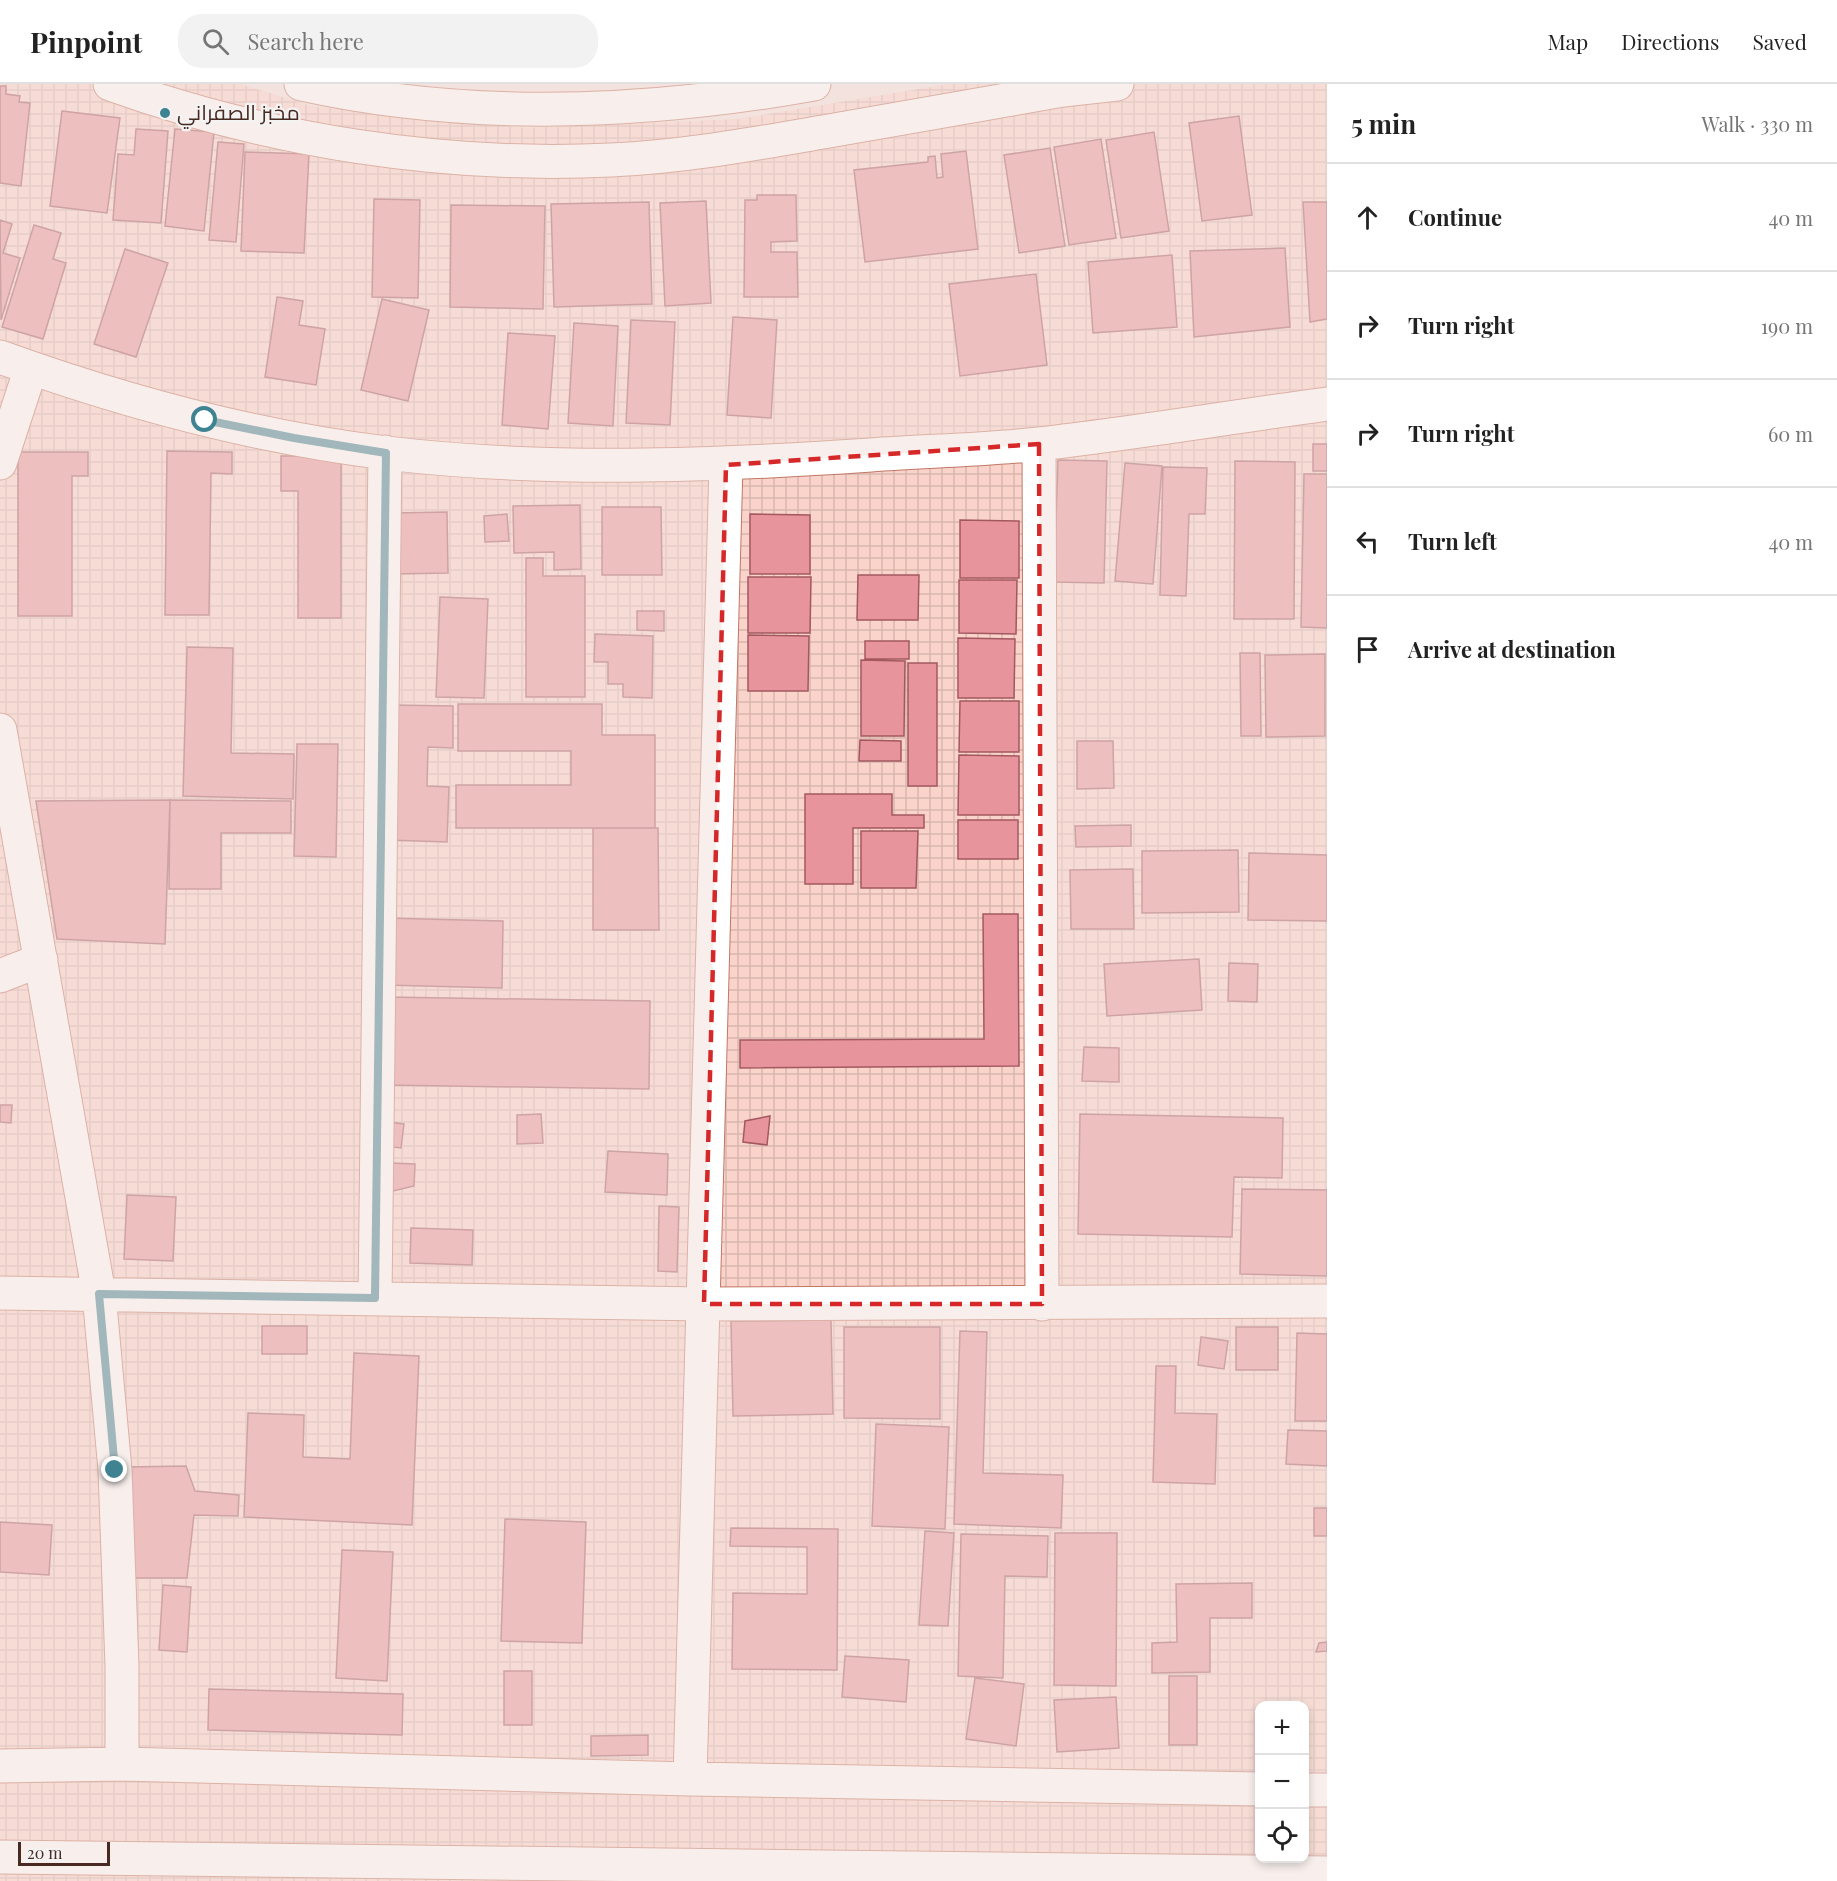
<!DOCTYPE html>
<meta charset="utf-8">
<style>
:root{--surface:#fff;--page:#f2f2f2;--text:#222;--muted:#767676;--line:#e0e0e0}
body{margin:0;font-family:"Playfair Display",Cairo,serif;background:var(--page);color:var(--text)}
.controls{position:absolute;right:18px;bottom:18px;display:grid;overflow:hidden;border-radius:12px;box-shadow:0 3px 9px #0003}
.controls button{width:54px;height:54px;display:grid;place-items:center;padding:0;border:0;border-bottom:2px solid var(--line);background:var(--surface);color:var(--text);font:30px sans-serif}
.scale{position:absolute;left:18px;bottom:15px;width:92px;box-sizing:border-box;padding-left:6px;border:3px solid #492a22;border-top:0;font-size:16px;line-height:21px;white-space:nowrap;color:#492a22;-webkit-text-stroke:4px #f3f3f3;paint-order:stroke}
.stop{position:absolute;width:18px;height:18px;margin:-14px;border:4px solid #3f8392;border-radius:50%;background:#fff}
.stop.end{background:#3f8392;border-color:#fff;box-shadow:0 2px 6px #0008}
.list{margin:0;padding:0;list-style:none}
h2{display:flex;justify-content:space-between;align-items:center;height:78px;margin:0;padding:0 24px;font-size:26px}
h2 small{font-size:20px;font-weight:400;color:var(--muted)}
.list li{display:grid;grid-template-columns:39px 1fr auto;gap:18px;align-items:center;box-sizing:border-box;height:108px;padding:0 24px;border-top:2px solid var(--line)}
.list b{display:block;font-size:22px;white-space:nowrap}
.list em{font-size:20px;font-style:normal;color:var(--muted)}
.icon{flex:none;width:33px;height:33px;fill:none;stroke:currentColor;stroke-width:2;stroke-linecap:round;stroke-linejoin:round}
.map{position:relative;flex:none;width:1327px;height:1797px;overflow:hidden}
header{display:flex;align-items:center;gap:36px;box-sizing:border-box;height:84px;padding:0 30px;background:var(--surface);border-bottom:2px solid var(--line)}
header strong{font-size:28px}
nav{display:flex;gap:33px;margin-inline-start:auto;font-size:21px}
.search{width:420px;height:54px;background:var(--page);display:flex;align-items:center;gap:15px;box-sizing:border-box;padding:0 21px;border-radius:24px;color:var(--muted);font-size:22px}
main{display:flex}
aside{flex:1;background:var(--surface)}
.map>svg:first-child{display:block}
</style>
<header>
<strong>Pinpoint</strong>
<div class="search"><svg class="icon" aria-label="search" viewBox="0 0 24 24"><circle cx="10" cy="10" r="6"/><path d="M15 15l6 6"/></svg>Search here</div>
<nav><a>Map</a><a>Directions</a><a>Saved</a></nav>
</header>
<main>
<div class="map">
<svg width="1327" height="1797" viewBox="0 0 1327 1797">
<defs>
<pattern id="industrial-grid" width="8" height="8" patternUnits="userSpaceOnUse" patternTransform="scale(1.5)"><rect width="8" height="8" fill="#fad4cb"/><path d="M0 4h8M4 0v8" fill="none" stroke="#d8b6ae"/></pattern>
</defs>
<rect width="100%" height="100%" fill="#f3e2dd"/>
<!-- industrial -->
<path fill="url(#industrial-grid)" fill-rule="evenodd" d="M0 0H240L311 22 526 44 738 35 949 0H1327V1797H0ZM1260 1622H1304V1774H1260Z"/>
<!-- building -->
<path fill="#e8949c" stroke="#a35860" stroke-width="1.5" d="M0 2H6V10L20 12 19 18 30 19 21 102 0 99Z
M62 27 120 34 107 129 50 122Z
M1239 32 1252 131 1202 137 1189 39Z
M136 45 168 47 161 139 113 136 118 70 134 71Z
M175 45 214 48 204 147 165 142Z
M1154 48 1169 147 1121 154 1106 56Z
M1101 55 1116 154 1069 161 1054 63Z
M218 58 244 60 236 158 209 156Z
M1050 64 1065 162 1019 169 1004 71Z
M966 67 978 165 865 178 854 86 928 78V73L935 72 937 94 943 93 941 70Z
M245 68 309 70 304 169 241 167Z
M757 111H796L797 157 771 158V168H797L798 213H744L745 116H757Z
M374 115 420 116 418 214 372 213Z
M706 117 711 219 665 222 660 119Z
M649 118 652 220 554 223 551 120Z
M1303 118H1327V235L1310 238Z
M451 121 545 122 543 225 450 223Z
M0 136 12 140 3 169 20 174 1 236Z
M34 141 61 149 53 175 66 179 43 255 2 243Z
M1285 164 1290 243 1194 253 1190 167Z
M125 165 168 179 136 273 94 260Z
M1172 171 1177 243 1093 249 1088 178Z
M1036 190 1047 281 960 292 949 200Z
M277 213 303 217 299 241 325 245 316 301 265 293Z
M382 215 429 226 408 317 361 306Z
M733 233 777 236 771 334 727 331Z
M631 236 675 238 670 341 626 339Z
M574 239 618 242 613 342 568 339Z
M508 249 555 252 548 345 502 341Z
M1313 360H1327V387H1313Z
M167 367 232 368V390L211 389 209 531H165Z
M18 368H88V392H72V532H18Z
M281 372H341V534H298V407H281Z
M1058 376 1107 377 1104 499 1054 498Z
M1235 377 1295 378 1294 535H1234Z
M1125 379 1162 382 1153 500 1115 497Z
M1163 383 1207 384 1205 430H1189L1186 512 1160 511Z
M1304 390H1327V544L1301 543Z
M580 421 581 485 554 486V468L514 469 513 422Z
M602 423H661L662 491H602Z
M447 428 448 489 395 490 394 429Z
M507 430 509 457 485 458 484 432Z
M750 430 810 431V490H750Z
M960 436 1019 437V494H960Z
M526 474H543V492H585V613H526Z
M858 491H919L918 536H857Z
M748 493H811L810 549H748Z
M959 496H1017L1016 550 959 549Z
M440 513 488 515 484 614 436 613Z
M637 527H664V547L637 546Z
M595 550 653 552 652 614 623 613V600H608V578H594Z
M748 551 809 552 808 607H748Z
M958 554 1015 555 1014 614H958Z
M865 557H909V575H865Z
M187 563 233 564 231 669 294 670 293 715 183 712Z
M1240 569H1260L1261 652H1241Z
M1325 570V652L1266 653 1265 571Z
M861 576 905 577 904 652H861Z
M908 579H937V702H908Z
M960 617H1019V668H959Z
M458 620H602V651H655V744H456V701H571V667H458Z
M390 621 453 622V664L428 663 427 702 449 703 447 758 386 756Z
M860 656 901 657V677H859Z
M1077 657H1113L1114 704 1077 705Z
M297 660H338L336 773 294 772Z
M959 671 1019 672V731H958Z
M805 710H892V731H924V744H853V800H805Z
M170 716 291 717V749H221V805H169Z
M170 716 165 860 57 855 36 717Z
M958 736H1018V775H958Z
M1131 741V762L1076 763 1075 742Z
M593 744H658L659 846H593Z
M861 747H918L916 804H861Z
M1238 766 1239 828 1142 829V767Z
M1249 769 1327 771V837L1248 836Z
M1133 785 1134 845H1071L1070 786Z
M983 830H1018L1019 982 740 984V956L984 955Z
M385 834 503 837 502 904 384 901Z
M1199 875 1202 926 1107 932 1104 880Z
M1229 879 1258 880 1257 918 1228 917Z
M386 913 650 917 649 1005 385 1001Z
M1084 963 1119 964V998L1082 997Z
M0 1021H12L11 1039 0 1038Z
M541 1030 543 1059 517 1060V1031Z
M1080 1030 1283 1034 1282 1094 1234 1093 1232 1153 1078 1150Z
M770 1032 767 1061 743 1058 745 1037Z
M388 1038 404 1040 401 1064 385 1062Z
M608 1067 668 1070 667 1111 605 1108Z
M391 1079 415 1080 414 1102 389 1108Z
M1242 1105 1327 1106V1192L1240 1190Z
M127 1111 176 1113 173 1177 124 1175Z
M659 1122 679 1123 677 1188 658 1187Z
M411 1144 473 1146 472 1181 410 1179Z
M831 1236 833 1330 733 1332 731 1237Z
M262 1242H307V1270H262Z
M844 1243H940V1335L844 1334Z
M1236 1243H1278V1286H1236Z
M960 1247 987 1248 983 1389 1063 1391 1061 1444 954 1440Z
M1297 1249 1327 1250V1337H1295Z
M1201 1253 1228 1257 1224 1285 1198 1281Z
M354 1269 419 1272 412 1441 244 1433 248 1329 304 1331 303 1373 350 1375Z
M1156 1282H1176L1175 1329 1217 1330 1215 1400 1153 1398Z
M876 1340 949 1343 945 1445 872 1442Z
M1288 1346 1327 1347V1382L1286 1380Z
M186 1382 195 1407 239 1411 238 1432 194 1431 187 1494H127L126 1383Z
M1314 1424H1327V1452H1314Z
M505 1435 586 1438 582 1559 501 1557Z
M0 1438 52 1441 49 1491 0 1488Z
M731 1444 838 1445 837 1586 732 1585 733 1509 807 1510V1463L730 1462Z
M925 1447 954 1449 948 1542 919 1541Z
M1055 1449H1117L1116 1602 1054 1601Z
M961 1450 1048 1452 1047 1493 1005 1492 1003 1594 958 1592Z
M342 1466 393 1468 387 1597 336 1594Z
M1252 1499V1534H1210V1588L1152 1589V1559L1177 1558 1176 1500Z
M163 1501 191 1503 187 1568 159 1566Z
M1327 1558V1567L1316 1568 1319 1559Z
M845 1572 909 1576 906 1618 842 1613Z
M504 1587H532V1641H504Z
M1169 1592H1197V1661H1169Z
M975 1594 1024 1600 1016 1662 966 1655Z
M209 1605 403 1610 402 1651 208 1646Z
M1116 1613 1119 1664 1057 1668 1054 1616Z
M648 1651V1671L591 1672V1652Z"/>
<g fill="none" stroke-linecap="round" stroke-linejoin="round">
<!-- minor casing -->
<g stroke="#c27765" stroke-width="35">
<path id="minor" d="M110 0C269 57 443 84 611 76 683 73 753 60 823 48 903 34 983 20 1063 6L1117 0
M301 0C469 37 645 30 814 0
M0 273C125 318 254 353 386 369 547 388 709 382 871 371 927 367 984 366 1039 360 1136 349 1231 333 1327 320
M1039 360 1042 1220
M0 379 31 284
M0 646 99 1210 115 1386 122 1582V1680
M0 892 41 876
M0 1209 704 1220 1327 1217
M375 1214 385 368
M0 1682 122 1680 690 1695 1260 1705
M690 1695 726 381
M1304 1706H1327"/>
</g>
<!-- major casing -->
<g stroke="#c27765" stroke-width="35">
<path id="major" d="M0 1773 1327 1789"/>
</g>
<!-- minor -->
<use href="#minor" stroke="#fff" stroke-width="33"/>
<!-- major -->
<use href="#major" stroke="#fff" stroke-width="33"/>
</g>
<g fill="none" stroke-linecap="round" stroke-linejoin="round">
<!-- route -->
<path stroke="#3f8392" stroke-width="8" d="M115 1386 99 1210 375 1214 386 369 294 354 205 336"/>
</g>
<!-- marked area -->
<path d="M0 0H1327V1797H0ZM1039 360 1042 1220H704L726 381Z" fill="#f3e2dd" fill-opacity=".55" fill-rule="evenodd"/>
<path fill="none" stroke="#d62828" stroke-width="4.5" stroke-dasharray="12 8" stroke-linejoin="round" d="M1039 360 1042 1220H704L726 381Z"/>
<!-- markers -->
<circle fill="#3f8392" stroke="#f3f3f3" stroke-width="2" cx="165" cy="29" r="6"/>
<g text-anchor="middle" stroke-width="4.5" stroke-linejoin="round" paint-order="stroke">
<!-- poi labels -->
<g font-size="21" fill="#492a22" stroke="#f3f3f3" text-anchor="start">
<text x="177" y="36">مخبز الصفراني</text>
</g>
</g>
</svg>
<div class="controls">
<button>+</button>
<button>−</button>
<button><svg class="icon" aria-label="locate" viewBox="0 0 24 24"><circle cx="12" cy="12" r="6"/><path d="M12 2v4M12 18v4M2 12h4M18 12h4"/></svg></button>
</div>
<div class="scale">20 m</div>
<div class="stop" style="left:205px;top:336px"></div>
<div class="stop end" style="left:115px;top:1386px"></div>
</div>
<aside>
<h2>5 min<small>Walk · 330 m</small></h2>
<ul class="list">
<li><svg class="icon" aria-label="ahead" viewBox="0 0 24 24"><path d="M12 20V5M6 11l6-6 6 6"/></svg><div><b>Continue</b></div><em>40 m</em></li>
<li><svg class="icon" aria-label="right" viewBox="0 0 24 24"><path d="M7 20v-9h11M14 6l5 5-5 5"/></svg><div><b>Turn right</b></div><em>190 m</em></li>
<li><svg class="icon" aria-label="right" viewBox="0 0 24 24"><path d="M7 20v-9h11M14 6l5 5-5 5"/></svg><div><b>Turn right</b></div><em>60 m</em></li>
<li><svg class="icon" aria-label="left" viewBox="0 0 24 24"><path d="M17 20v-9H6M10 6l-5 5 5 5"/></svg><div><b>Turn left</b></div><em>40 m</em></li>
<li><svg class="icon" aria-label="arrive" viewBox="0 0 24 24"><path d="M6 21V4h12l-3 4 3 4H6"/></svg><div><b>Arrive at destination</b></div></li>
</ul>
</aside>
</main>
